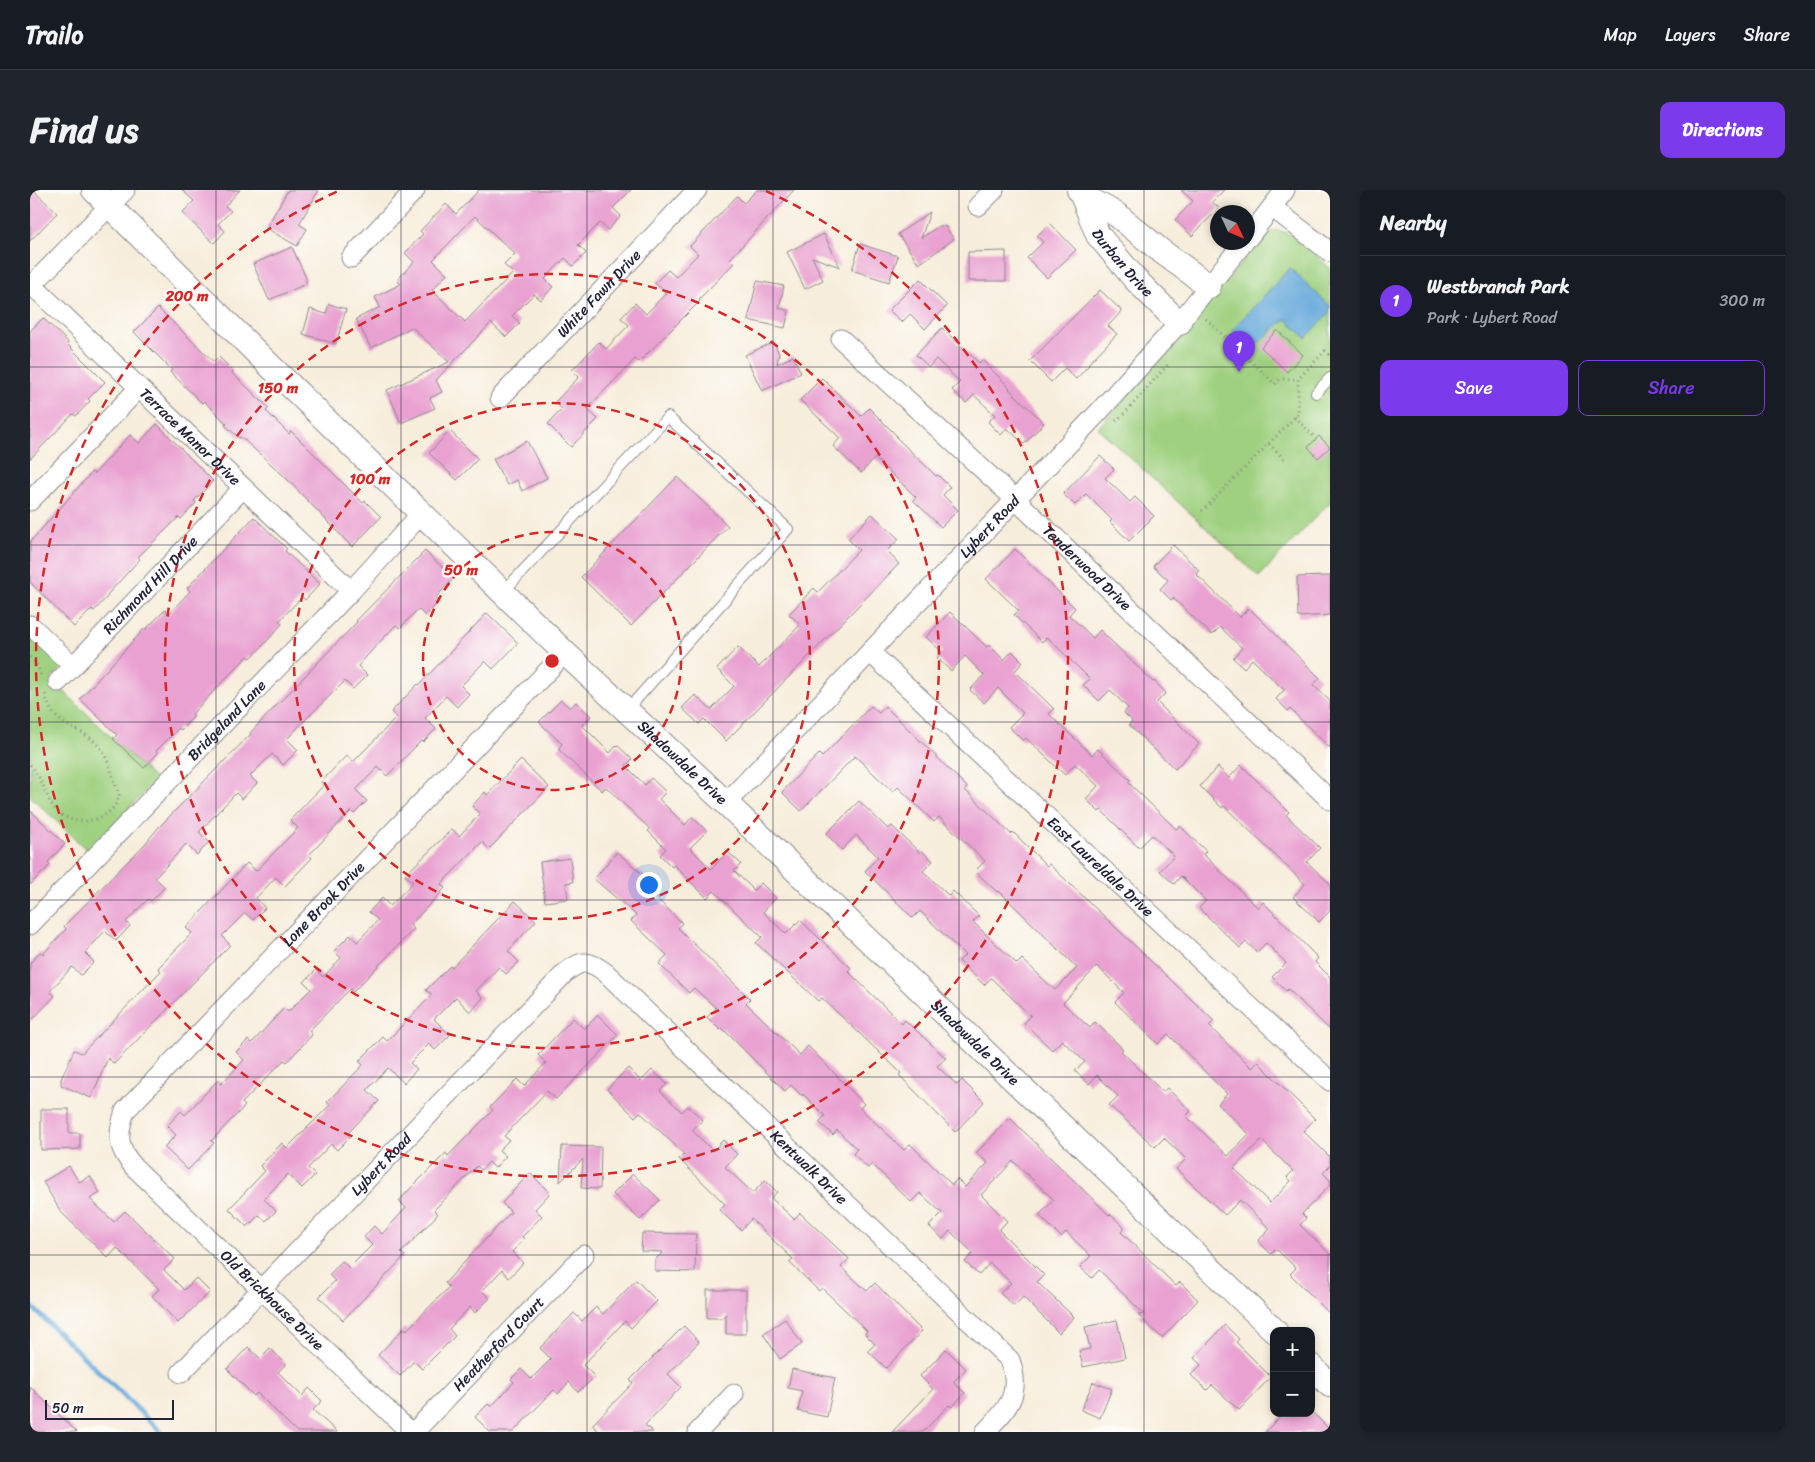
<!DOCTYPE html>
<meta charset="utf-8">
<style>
:root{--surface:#171b24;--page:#20242c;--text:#f1f3f6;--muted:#9ea1a6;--line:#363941;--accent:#7c3aed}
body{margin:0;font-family:Sriracha,sans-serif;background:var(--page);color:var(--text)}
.controls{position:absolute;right:15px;bottom:15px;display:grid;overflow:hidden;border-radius:10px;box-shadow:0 2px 8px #0003}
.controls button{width:45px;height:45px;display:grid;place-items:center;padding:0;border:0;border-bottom:1px solid var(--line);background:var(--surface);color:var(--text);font:25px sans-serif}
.compass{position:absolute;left:1180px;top:15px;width:45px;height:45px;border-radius:50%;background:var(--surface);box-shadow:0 2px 8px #0003;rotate:134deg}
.scale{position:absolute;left:15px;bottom:12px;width:129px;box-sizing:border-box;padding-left:5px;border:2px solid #22223b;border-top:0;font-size:14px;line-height:18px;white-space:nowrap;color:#22223b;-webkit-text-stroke:4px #fdfcf7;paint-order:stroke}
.you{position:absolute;left:618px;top:694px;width:18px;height:18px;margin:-12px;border:4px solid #fff;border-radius:50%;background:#1a73e8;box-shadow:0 0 0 8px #1a73e833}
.badge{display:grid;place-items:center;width:32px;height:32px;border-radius:50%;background:var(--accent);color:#fff;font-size:16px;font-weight:700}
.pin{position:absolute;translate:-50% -41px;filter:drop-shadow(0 1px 2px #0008)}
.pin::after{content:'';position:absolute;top:26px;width:18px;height:15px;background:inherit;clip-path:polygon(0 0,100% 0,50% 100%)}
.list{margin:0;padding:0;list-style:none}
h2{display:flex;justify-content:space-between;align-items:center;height:65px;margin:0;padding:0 20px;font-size:21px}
h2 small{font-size:16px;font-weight:400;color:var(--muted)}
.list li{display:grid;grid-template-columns:32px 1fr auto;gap:15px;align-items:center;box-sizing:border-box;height:90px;padding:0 20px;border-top:1px solid var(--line)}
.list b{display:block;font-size:19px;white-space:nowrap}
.list p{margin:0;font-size:16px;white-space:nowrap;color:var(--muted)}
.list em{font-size:16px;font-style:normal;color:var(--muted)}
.actions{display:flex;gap:10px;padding:15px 20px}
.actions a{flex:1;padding:11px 0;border:1px solid var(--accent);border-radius:10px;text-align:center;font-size:18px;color:var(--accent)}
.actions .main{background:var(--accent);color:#fff}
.map{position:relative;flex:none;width:1300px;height:1242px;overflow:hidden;border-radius:10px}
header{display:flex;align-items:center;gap:30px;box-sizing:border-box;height:70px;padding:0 25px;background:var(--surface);border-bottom:1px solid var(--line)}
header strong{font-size:24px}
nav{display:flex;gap:28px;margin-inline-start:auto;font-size:18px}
.intro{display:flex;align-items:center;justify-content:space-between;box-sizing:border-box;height:120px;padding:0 30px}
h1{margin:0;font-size:35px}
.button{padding:12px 22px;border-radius:10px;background:var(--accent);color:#fff;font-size:18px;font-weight:700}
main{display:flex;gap:30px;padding:0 30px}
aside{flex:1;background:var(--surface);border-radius:10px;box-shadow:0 2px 8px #0003}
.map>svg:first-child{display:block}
</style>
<header>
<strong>Trailo</strong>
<nav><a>Map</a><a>Layers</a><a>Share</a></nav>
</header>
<div class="intro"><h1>Find us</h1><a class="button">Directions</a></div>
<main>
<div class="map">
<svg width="1300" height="1242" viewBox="0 0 1300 1242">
<rect width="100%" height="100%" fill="#fdfcf7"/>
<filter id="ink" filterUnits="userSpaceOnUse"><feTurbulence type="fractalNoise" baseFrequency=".02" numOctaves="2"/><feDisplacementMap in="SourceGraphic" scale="10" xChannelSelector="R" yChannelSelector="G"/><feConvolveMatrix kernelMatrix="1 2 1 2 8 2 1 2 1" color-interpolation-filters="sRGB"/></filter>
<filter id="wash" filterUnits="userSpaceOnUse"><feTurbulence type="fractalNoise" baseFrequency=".0096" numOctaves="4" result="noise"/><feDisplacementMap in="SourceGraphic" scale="20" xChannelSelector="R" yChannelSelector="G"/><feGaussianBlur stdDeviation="1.12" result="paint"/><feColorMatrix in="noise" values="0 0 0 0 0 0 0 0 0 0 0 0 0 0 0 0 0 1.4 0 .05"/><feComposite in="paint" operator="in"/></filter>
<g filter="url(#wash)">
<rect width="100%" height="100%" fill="#f7eddb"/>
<!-- green -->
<path fill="#9ed07f" stroke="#60795d" d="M1247 40C1266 43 1285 65 1300 78V314L1295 317 1229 387 1068 238 1169 126 1230 49 1235 44Z
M0 445 33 477 21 489 126 590 58 661 0 606Z"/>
<!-- water -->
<path fill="#68aadc" stroke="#45668c" d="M1260 78 1300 116V122L1276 148 1256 129 1222 158 1202 140Z"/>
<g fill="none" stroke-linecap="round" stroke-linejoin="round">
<!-- stream -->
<path stroke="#68aadc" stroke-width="5" d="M0 1115 131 1242"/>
</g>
<g id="blocks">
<!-- building -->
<path fill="#e9a1d1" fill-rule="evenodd" d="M0 0H3L27 23 0 51Z
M152 0H210L195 16 201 21 188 34 195 41 184 53 152 23 164 11Z
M258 0H289L269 34 277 39 267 56 236 38Z
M449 0H601L583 18 591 26 578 40 570 33 548 55 556 63 543 76 535 68 515 89 523 97 511 110 504 104 482 126 490 133 476 147 461 133 406 190 412 202 400 208 405 218 371 233 357 200 419 172 382 137 341 158 326 129 350 117 345 107 371 94 367 90 384 72 375 63 393 44 390 41 416 14 426 24ZM445 26 485 64 474 75 483 83 435 132 402 100 417 84 403 70Z
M727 0H764L700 69 704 73 669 109 670 111 609 172 605 169 557 219 568 229 541 257 518 234 532 219 525 212 549 187 542 180 569 152 576 159 599 135 591 128 605 113 616 124 636 103 625 93 638 80 646 87 668 64 660 56 707 6 714 13Z
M1151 0H1194L1182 12 1189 18 1162 46 1145 30 1163 11Z
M900 22 891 48 909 36H915L924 49 889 74 868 44Z
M1020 33 1046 60 1017 88 997 68 1013 52 1007 46Z
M794 44 810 77 782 67 793 90 775 99 757 62Z
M830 54 868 66 859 92 822 80Z
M262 57 276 88V94L239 110 223 74Z
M976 61V91H938V62Z
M890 89 917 116 895 139 880 124 872 132 859 120Z
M727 91 754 96 749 118 759 121 755 138 718 130Z
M1070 100 1092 121 1078 136 1087 144 1058 174 1059 175 1046 189 1035 178 1021 192 1000 171Z
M299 114 316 119 306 154 273 144 280 119 296 124Z
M128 118 184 172 189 167 203 181 202 183 239 218 236 221 259 244 261 241 333 313 335 311 351 327 322 357 254 286 211 247 209 248 195 235 197 234 174 211 172 213 140 182 142 180 104 142Z
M13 128 38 152 37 154 75 192 58 209 60 211 46 226 43 224 0 269V141Z
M912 138 949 173 952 170 980 198 979 199 1014 233 994 254 977 238 971 245 958 232 965 225 944 205 936 213 922 200 930 192 906 169 899 177 886 165Z
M1247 140 1273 165 1257 182 1231 157Z
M744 152 749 164 747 174 763 166 771 183 732 201 715 165Z
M792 188 831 226 839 218 867 246 866 247 906 286 908 285 920 297 913 305 928 320 911 337 883 310 886 307 845 268 831 283 803 256 810 248 770 210Z
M127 234 183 291 164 311 166 313 151 329 149 327 108 367 110 369 77 405 78 406 64 421 62 419 44 437 0 392V352L62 282 64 284 100 245 109 253Z
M420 241 448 269 427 290 399 263Z
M1289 246 1300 257 1288 268 1278 257Z
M497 251 517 288 492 301 487 290 477 295 463 269Z
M1070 266 1084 279 1075 288 1100 312 1105 307 1124 326 1099 351 1080 332 1082 330 1056 304 1045 315 1033 304Z
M647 287 698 336 601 436 551 387Z
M842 324 869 349 857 361 869 374 696 551 674 529 669 534 652 518 665 505 681 520 704 496 687 479 708 457 729 477 770 435 759 424 784 398 788 402 829 360 818 349Z
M224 327 257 359 255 361 290 394 275 410 272 407 249 431 252 434 237 451 221 468 218 466 203 481 162 524 164 526 151 540 149 538 126 561 128 563 114 578 83 549 87 545 50 509 114 439 115 440 135 420 139 424 160 401 157 398Z
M1143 355 1169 380 1166 384 1210 427 1219 418 1290 488 1283 495 1300 511V558L1260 519 1258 521 1246 509 1254 500 1222 469 1214 478 1203 468 1212 458 1190 437 1182 445 1143 408 1141 410 1130 399 1138 390 1123 376Z
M985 359 1045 418 1039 425 1063 448 1070 440 1123 492 1124 491 1136 503 1127 512 1169 554 1145 579 1099 535 1102 531 1094 523 1098 518 1080 500 1069 511 1053 495 1060 489 1017 447 1012 452 984 425 989 421 956 389Z
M395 361 424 388 405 408 409 412 395 426 388 419 370 438 366 435 344 458 328 476 337 485 323 499 315 491 273 532 257 549 268 560 253 575 242 564 220 586 227 593 212 609 206 603 169 642 179 652 167 665 156 654 125 688 135 697 121 711 118 709 96 732 100 736 86 751 75 741 55 763 64 772 51 785 42 777 20 801 25 806 0 832V773L10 762 13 764 36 739 34 736 114 655 128 638 221 544 220 543 327 432 326 431Z
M1300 386V425L1268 427 1267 387Z
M920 422 957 457 959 455 974 470 982 461 993 472 985 481 1024 519 1019 524 1062 565 1068 559 1100 590 1098 592 1146 639 1150 636 1176 661 1173 664 1228 718 1233 712 1288 768 1285 772 1300 787V840L1258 799 1256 801 1242 787 1256 773 1236 753 1227 762 1216 752 1210 758 1169 718 1176 711 1151 686 1144 694 1130 681 1144 666 1122 645 1109 658 1071 620 1069 622 1056 609 1068 596 1045 574 1035 585 996 548 993 551 979 537 993 523 968 498 954 513 940 500 954 485 935 466 921 481 907 468 912 462 896 447Z
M457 423 488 453 463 479 455 471 431 496 439 504 427 517 416 506 395 528 406 539 393 552 391 551 357 586 348 577 326 600 337 611 324 624 321 621 279 665 282 668 255 696 246 687 226 708 235 718 223 730 215 723 192 746 200 755 84 874 78 868 61 908 31 895V889L44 860 52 863 131 781 128 778 162 743 156 738 217 673 226 681 268 638 260 630 294 595 291 592 317 565 323 572 367 527 361 522 388 494 389 495Z
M531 510 540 518 546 512 561 526 552 535 580 563 587 555 602 569 596 576 615 595 621 588 636 602 629 609 655 635 662 627 677 641 660 658 681 679 698 662 711 674 704 681 724 700 731 693 746 708 733 722 756 744 770 730 821 778 818 781 872 834 875 830 916 868 907 876 927 895 932 890 954 912 925 942 869 885 871 883 829 843 792 808 788 811 726 753 732 747 684 701 677 708 644 675 642 677 630 665 636 659 618 641 620 639 576 597 572 601 528 559 532 554 509 532Z
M841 516 849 523 855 516 937 597 935 600 981 644 983 642 1017 676 1019 674 1184 831 1179 836 1222 878 1228 872 1285 929 1273 941 1300 967V976L1293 983 1300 990V995L1272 1024 1276 1028 1270 1035 1300 1064V1124L1260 1084 1266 1078 1246 1059 1241 1064 1228 1051 1240 1039 1210 1010 1195 1025 1146 979 1156 969 1134 948 1125 957 1079 915 1088 906 1067 885 1059 894 1045 881 1055 872 1032 850 1022 860 994 833 1001 826 961 788 954 795 929 771 935 765 890 721 883 728 835 681 848 667 826 645 812 660 796 644 829 611 858 639 862 636 890 663 892 661 903 671 893 681 919 706 923 701 949 726 943 732 987 774 992 769 1025 800 1047 778 969 701 967 702 945 681 955 671 909 627 904 632 868 597 863 602 825 566 771 621 752 602 789 564 792 567ZM1067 776 1094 803 1085 812 1128 854 1138 844 1197 904 1188 914 1219 944 1198 966 1156 926 1161 921 1137 898 1133 902 1091 861 1093 859 1065 832 1060 838 1033 813ZM1231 950 1263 981 1257 987 1261 991 1240 1013 1204 978Z
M491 570 519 597 459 659 452 652 411 694 415 698 380 735 384 739 323 802 320 799 279 841 282 845 257 872 254 870 212 913 215 916 181 951 184 953 158 980 134 957 146 945 137 936 151 921 155 925 188 890 191 894 214 870 206 862 218 850 222 853 254 818 258 822 281 799 274 792 286 780 293 787 311 768 304 761 320 745 327 752 348 730 339 722 352 708 360 716 383 692 375 685 422 639 429 646 450 624 442 616 455 602 457 605Z
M1211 575 1259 622 1256 625 1290 658 1277 672 1300 694V721L1289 732 1263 707 1275 694 1194 616 1192 618 1170 596 1188 577 1199 588Z
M0 620 35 654 18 672 20 675 0 695Z
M587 662 617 688 612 694 652 733 648 738 720 809 716 813 770 865 778 856 834 914 830 918 874 960 880 954 922 995 927 989 935 997 958 973 946 963 980 928 1079 1025 1080 1024 1095 1038 1091 1042 1146 1096 1150 1092 1168 1110 1132 1148 1108 1125 1114 1124 1069 1080 1062 1088 1050 1077 1061 1066 1036 1042 1031 1047 1009 1025 1024 1010 983 971 951 1005 977 1031 969 1040 1014 1085 1007 1092 1044 1127 1029 1143 993 1107 984 1116 970 1103 981 1093 960 1073 949 1085 935 1072 943 1063 920 1041 913 1049 899 1036 912 1023 890 1003 881 1012 842 974 838 978 823 964 827 959 807 940 803 945 789 932 795 926 773 904 772 906 761 895 755 901 692 838 690 840 677 827 686 818 664 798 659 803 629 774 637 765 601 731 606 725 564 689Z
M540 668 543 692 536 693 538 709 515 712 510 672Z
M485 711 506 731 478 761 489 772 476 784 469 777 446 801 453 808 440 822 426 807 404 829 420 845 405 860 399 854 380 873 387 879 374 893 358 878 337 900 349 911 317 944 320 947 307 960 301 954 278 978 285 985 272 998 258 984 234 1009 246 1021 236 1031 229 1025 217 1037 199 1019 235 981 230 976 252 953 257 958 300 915 297 912 333 875 329 871 353 847 357 851 402 805 396 800 420 776 422 777Z
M568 825 588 845 526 909 517 901 474 946 479 950 469 960 476 966 465 978 459 972 451 980 447 976 404 1020 408 1024 371 1063 375 1066 313 1130 289 1107 305 1091 299 1085 312 1071 319 1078 342 1055 334 1047 344 1036 352 1044 376 1018 369 1011 381 998 416 963 418 966 463 920 460 917 487 889 494 896 516 873 508 865 543 828 554 839Z
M598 878 611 891 622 880 637 894 630 901 652 922 658 916 673 930 662 940 683 961 693 950 707 964 695 977 723 1003 735 990 747 1002 741 1008 764 1029 770 1023 819 1069 811 1077 837 1101 845 1093 892 1141 856 1178 838 1161 845 1154 835 1144 837 1141 792 1098 789 1101 759 1072 763 1069 721 1029 711 1040 689 1020 695 1014 649 969 654 964 610 922 605 927 577 899Z
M11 919H39V943H50V959L11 960Z
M532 956 571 957 570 999 551 998 553 969 530 992Z
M39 976 49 992 60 986 70 1003 60 1009 84 1032 95 1021 145 1069 134 1080 154 1100 166 1088 180 1102 148 1133 122 1106 129 1099 87 1058 78 1068 31 1022 13 992Z
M500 983 520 1003 505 1019 512 1026 492 1047 494 1049 482 1062 493 1073 479 1088 472 1080 452 1101 460 1108 445 1123 440 1117 419 1139 425 1146 392 1179 384 1171 370 1186 348 1165 374 1138 377 1140 419 1097 415 1093 481 1022 472 1013Z
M603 984 630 1010 610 1030 583 1004Z
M612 1043 666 1044 665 1082 625 1081V1070L633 1062 611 1061Z
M606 1090 627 1111 601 1138 595 1131 553 1175 565 1187 548 1202 539 1192 528 1204 524 1200 483 1242H460L445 1227 458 1214 461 1217 484 1192 481 1189 491 1179 501 1189 521 1169 510 1158 544 1123 552 1131 566 1117 573 1124Z
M677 1100H716V1144H696V1124L692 1128H677Z
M755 1129 772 1154 750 1169 733 1144Z
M1087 1130 1095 1168 1053 1177 1049 1161 1060 1159 1055 1137Z
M1195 1135 1209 1149 1206 1152 1241 1187 1209 1220 1182 1195 1177 1200 1161 1185 1171 1175 1164 1168Z
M654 1136 669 1152 638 1184 651 1197 615 1235 623 1242H570L562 1235 603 1193 600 1190Z
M218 1157 230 1168 240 1158 256 1174 248 1182 272 1206 279 1198 292 1211 283 1220 307 1242H267L227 1203 224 1206 197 1179Z
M916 1159 936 1179 923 1192 935 1203 922 1217 919 1215 893 1242H862L903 1199 890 1186Z
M762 1179 805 1188 797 1227 768 1221 772 1201 758 1198Z
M1063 1192 1082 1199 1070 1228 1051 1220Z
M0 1197 47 1242H0Z
M1254 1223H1283L1300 1240V1242H1235Z"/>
</g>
</g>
<g filter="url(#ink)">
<use href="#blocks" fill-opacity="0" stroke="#8c888b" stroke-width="1"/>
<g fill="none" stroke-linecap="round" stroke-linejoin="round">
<!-- service casing -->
<g stroke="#8c888b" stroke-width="12">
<path id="service" d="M1286 203 1300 188
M473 402 638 227 758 339 597 520"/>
</g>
<!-- minor casing -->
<g stroke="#8c888b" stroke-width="21">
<g id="minor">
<path d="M948 16 964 0"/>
<path d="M1243 18 1300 62"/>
<path d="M1218 48 1255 0"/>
<path d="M321 68 385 0"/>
<path id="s1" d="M0 93 321 401"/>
<path d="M0 97 95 0"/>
<path id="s2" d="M811 149 985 309 1300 610"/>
<path id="s3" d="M470 208 667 0"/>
<path d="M0 311 109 198"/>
<path d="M0 435 43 476"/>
<path id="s4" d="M840 462 1300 891"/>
<path id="s5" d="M28 492 213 298"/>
<path id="s6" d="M696 613 1066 225 1149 133 1214 52"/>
<path id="s7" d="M0 735 321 401 392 323"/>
<path id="s8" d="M151 1183 535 783C552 769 559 770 576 783L980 1170C992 1205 978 1218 955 1242"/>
<path id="s9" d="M380 1242 104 977C87 958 87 945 95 921L535 463"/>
<path id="s10" d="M384 1242 554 1065"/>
<path d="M668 1242 704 1204"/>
</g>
</g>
<!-- tertiary casing -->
<g stroke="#8c888b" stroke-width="26">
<g id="tertiary">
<path id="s11" d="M64 0 230 166 535 463 696 613 1245 1141"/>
<path id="s12" d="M1049 0 1052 5 1068 45 1105 89 1149 133"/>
<path d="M1052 5 1087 25 1131 61 1179 96"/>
<path d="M1281 1176 1300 1195"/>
</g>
</g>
<!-- path -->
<path stroke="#8c888b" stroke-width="3" stroke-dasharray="1 4" stroke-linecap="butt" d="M1176 129 1245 194 1250 189H1268
M1265 227 1286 249
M1086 231 1096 222 1139 173
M1239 254 1254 269
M1172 321 1268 224V189L1295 161 1300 165
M0 467 8 477 11 486
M0 575C19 592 13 628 50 631 59 631 69 629 76 624 83 619 88 613 89 605 83 589 79 566 67 554 45 532 25 541 15 504"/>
<!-- service -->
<use href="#service" stroke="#fff" stroke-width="10"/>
<!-- minor -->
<use href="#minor" stroke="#fff" stroke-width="19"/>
<!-- tertiary -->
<use href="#tertiary" stroke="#fff" stroke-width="24"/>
</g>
</g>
<!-- grid -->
<path fill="none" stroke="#22223b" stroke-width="1" stroke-opacity="0.55" d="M186 0V1242M371 0V1242M557 0V1242M743 0V1242M929 0V1242M1114 0V1242M0 177H1300M0 355H1300M0 532H1300M0 710H1300M0 887H1300M0 1065H1300"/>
<!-- distance rings -->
<g fill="none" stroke="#d62828" stroke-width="2.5" stroke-dasharray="9 6">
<circle cx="522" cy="471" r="129"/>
<circle cx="522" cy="471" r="258"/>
<circle cx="522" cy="471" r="387"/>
<path d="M736 1A516 516 0 1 1 308 1"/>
</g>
<g text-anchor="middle" stroke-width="5" stroke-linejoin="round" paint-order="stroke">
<!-- street labels -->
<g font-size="15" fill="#22223b" stroke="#fdfcf7">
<text dy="5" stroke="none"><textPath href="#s12" startOffset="86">Durban Drive</textPath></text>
<text dy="5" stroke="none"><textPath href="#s3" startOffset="144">White Fawn Drive</textPath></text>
<text dy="5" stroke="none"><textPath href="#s1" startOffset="222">Terrace Manor Drive</textPath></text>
<text dy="5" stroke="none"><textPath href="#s6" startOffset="382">Lybert Road</textPath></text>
<text dy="5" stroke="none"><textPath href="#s2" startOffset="336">Tenderwood Drive</textPath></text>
<text dy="5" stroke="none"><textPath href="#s5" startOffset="134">Richmond Hill Drive</textPath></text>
<text dy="5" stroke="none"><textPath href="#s7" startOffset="284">Bridgeland Lane</textPath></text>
<text dy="5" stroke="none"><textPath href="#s11" startOffset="821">Shadowdale Drive</textPath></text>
<text dy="5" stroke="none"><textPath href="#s4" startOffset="315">East Laureldale Drive</textPath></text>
<text dy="5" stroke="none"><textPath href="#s9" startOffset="730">Lone Brook Drive</textPath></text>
<text dy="5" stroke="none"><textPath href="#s11" startOffset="1226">Shadowdale Drive</textPath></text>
<text dy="5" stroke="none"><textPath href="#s8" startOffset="289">Lybert Road</textPath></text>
<text dy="5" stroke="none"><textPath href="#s8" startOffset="882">Kentwalk Drive</textPath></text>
<text transform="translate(242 1110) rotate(44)" y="5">Old Brickhouse Drive</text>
<text dy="5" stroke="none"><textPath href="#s10" startOffset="122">Heatherford Court</textPath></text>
</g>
</g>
<circle cx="522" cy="471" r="8" fill="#d62828" stroke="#fdfcf7" stroke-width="2.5"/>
<g font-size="15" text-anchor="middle" font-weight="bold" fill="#d62828" stroke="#fdfcf7" stroke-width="5" stroke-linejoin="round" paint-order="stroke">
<text x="157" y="111">200 m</text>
<text x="248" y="203">150 m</text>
<text x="340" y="294">100 m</text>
<text x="431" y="385">50 m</text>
</g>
</svg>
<div class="controls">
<button>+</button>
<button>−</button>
</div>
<svg class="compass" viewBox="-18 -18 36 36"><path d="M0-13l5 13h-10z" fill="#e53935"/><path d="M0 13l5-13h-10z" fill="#9ea1a6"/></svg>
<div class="scale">50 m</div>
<div class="you"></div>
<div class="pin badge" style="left:1209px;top:182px">1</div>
</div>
<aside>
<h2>Nearby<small></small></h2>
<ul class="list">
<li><span class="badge">1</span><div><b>Westbranch Park</b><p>Park · Lybert Road</p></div><em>300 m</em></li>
</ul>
<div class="actions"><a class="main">Save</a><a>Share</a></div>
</aside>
</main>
